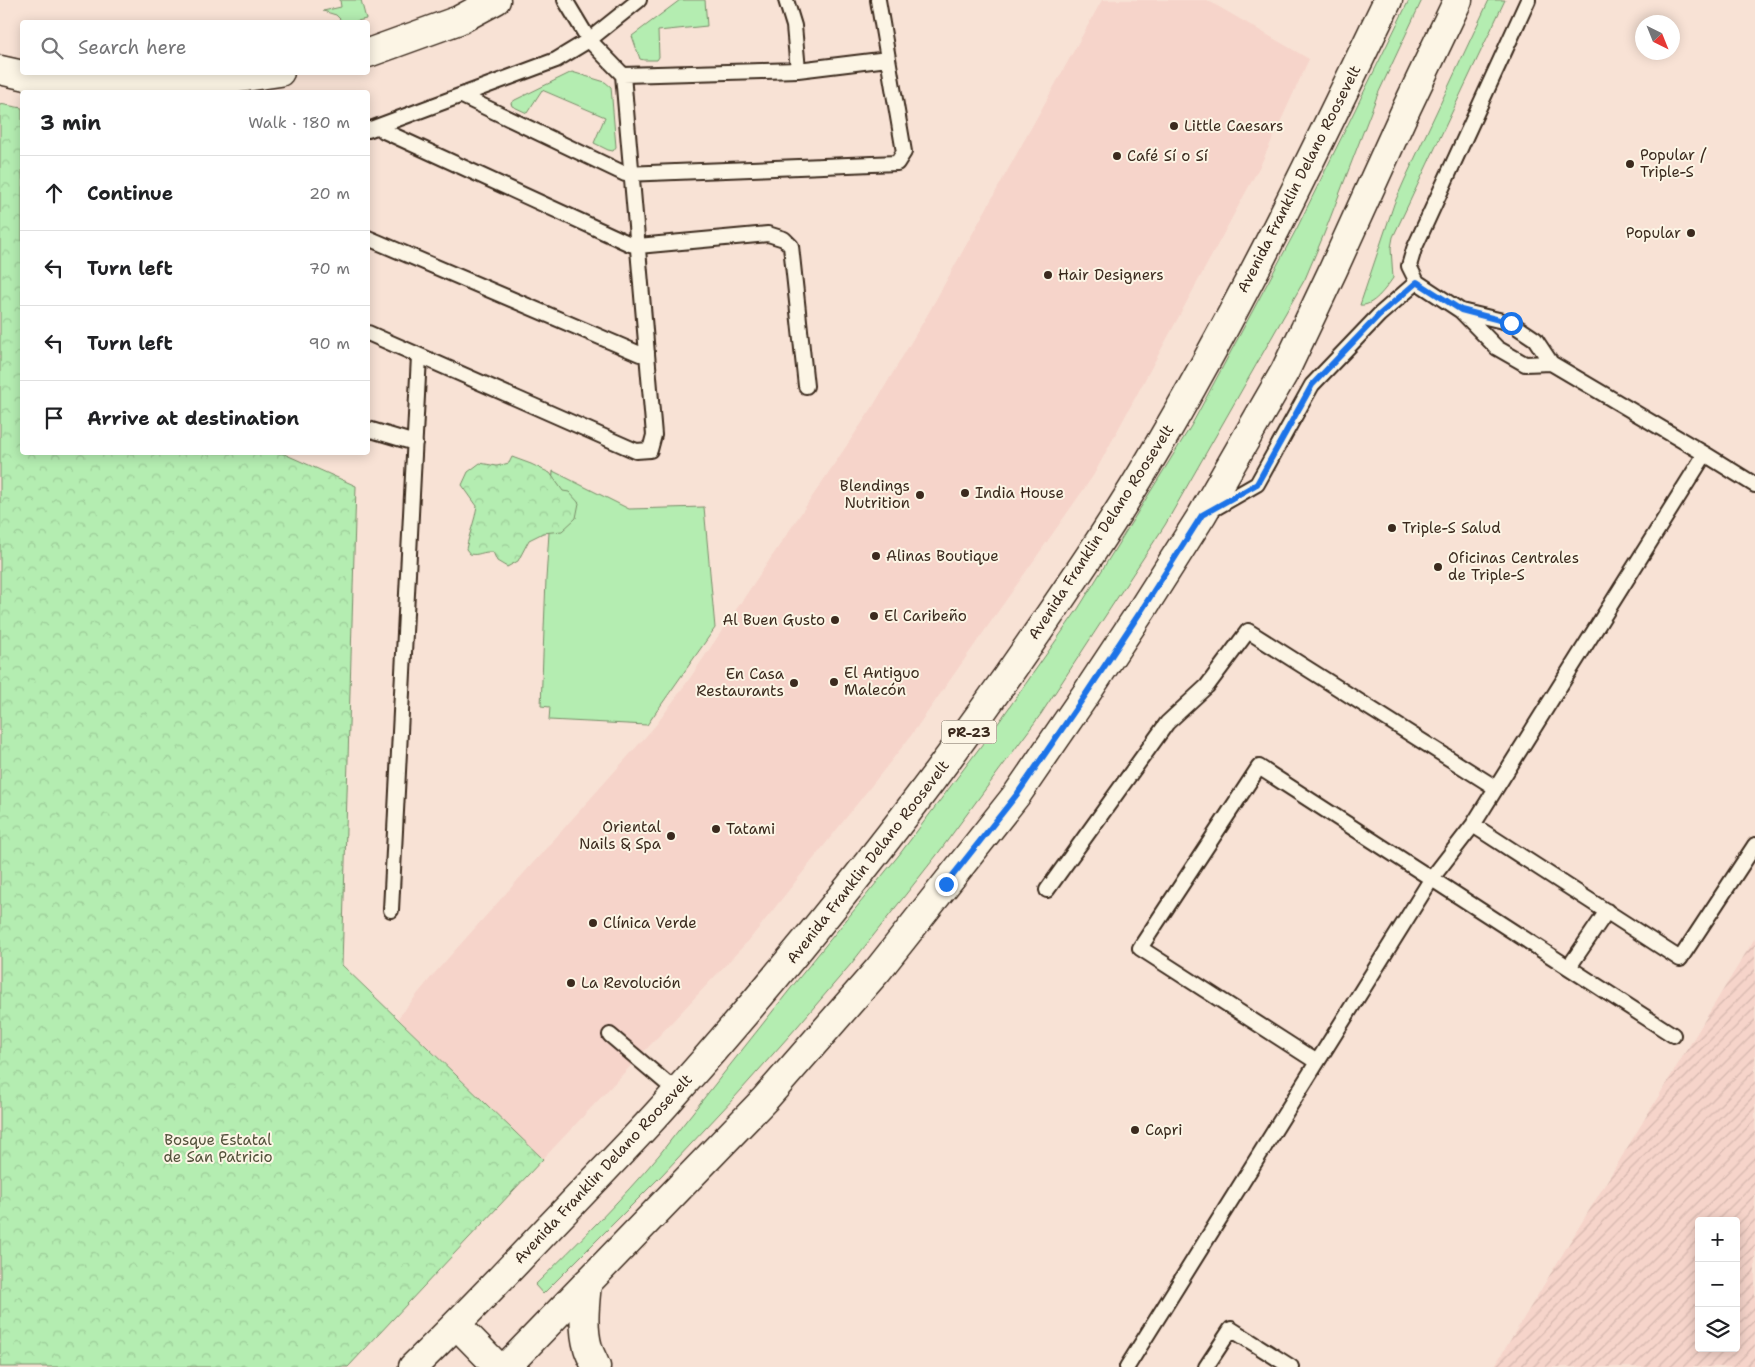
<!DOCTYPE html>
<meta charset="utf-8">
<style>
:root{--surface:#fff;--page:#f6f6f6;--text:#202124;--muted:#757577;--line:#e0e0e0}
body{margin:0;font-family:"Shantell Sans",sans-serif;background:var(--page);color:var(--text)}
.controls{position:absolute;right:15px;bottom:15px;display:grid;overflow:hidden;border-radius:5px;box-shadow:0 2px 12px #0003}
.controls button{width:45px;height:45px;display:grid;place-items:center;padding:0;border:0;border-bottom:1px solid var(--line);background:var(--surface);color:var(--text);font:25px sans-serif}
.compass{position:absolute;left:1635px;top:15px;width:45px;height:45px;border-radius:50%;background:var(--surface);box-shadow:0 2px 12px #0003;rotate:137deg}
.stop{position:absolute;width:15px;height:15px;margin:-11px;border:4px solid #1a73e8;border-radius:50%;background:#fff}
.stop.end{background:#1a73e8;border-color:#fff;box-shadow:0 1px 5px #0008}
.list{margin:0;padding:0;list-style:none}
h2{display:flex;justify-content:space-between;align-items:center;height:65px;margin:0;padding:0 20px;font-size:21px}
h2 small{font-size:16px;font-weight:400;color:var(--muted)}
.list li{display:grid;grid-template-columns:32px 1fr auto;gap:15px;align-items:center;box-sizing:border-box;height:75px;padding:0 20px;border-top:1px solid var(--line)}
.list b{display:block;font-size:19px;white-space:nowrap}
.list em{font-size:16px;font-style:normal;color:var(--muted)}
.icon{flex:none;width:28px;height:28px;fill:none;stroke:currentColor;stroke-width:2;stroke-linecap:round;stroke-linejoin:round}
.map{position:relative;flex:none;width:1755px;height:1367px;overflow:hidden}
.search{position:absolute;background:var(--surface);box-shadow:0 2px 12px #0003;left:20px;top:20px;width:350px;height:55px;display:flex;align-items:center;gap:12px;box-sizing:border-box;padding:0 18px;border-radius:5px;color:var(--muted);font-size:19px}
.panel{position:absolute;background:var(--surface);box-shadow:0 2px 12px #0003;left:20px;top:90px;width:350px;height:365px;border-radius:5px}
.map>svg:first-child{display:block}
</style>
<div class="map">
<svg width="1755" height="1367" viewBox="0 0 1755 1367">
<defs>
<pattern id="industrial-furrows" width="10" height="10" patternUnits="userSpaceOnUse" patternTransform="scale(1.25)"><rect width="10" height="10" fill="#f6d4ca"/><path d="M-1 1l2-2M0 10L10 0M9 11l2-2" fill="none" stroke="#d4b6ad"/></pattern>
<pattern id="forest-crowns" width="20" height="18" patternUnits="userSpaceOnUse" patternTransform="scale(1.25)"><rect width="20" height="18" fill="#b4edb1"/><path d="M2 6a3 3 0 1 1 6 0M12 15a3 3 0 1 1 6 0" fill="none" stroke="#9ccb98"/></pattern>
</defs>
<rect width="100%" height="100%" fill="#f8e2d5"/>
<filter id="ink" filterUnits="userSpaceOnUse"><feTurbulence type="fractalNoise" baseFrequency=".02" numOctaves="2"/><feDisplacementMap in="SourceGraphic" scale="10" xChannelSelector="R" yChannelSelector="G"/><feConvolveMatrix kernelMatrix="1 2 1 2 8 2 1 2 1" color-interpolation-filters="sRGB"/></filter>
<g filter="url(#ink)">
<!-- built -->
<path fill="#f6d4ca" d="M1102 0H1207L1309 59 1261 164 1093 476 910 737 750 939 543 1159 398 1018 433 975 656 725 690 678 872 408 929 312Z"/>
<!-- industrial -->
<path fill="url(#industrial-furrows)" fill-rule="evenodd" d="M1755 938V1367H1494L1720 995ZM1699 1221H1736V1348H1699Z"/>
<!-- green -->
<path fill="#b4edb1" stroke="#788c68" d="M340 0H361L366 19 353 22H343L336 15 323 11 341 7Z
M680 0H705L707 26 658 31 659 57 657 60H644L640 59 632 36Z
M1409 0H1422L1377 96 1324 234 1305 279 1165 525 1041 714 936 856 851 964 797 1027 734 1098 662 1175 543 1294 535 1285C578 1243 620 1201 659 1155L799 978 899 855 999 722 1078 609 1191 426 1297 228Z
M1489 0H1505L1393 237 1391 248 1393 278C1386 288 1373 307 1360 305L1394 204 1405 179Z
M572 72 605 82 611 87 616 147 613 151 608 150 594 143 605 117 542 90 527 113 512 106 511 103 515 100Z
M553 471 629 509 704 507 715 628 647 725 549 720 550 707 541 706 546 579Z"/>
<!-- forest -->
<path fill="url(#forest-crowns)" stroke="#788c68" d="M0 104 22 108V452L282 453 356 486 342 965 543 1159 348 1367H0Z
M512 457 531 464 550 473 563 491 569 492 579 503 576 518 562 531 543 533 529 540 518 561 507 567 497 561 493 552C482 551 479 556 470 554L466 549C469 534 475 521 477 506L462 485 468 472 480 463 497 466 509 463Z"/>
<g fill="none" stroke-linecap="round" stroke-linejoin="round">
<!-- service casing -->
<g stroke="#3b2a1e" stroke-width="18">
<path id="service" d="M786 0 794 26 798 70
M1528 0 1414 249 1409 266 1417 282 1461 311 1497 348 1525 364 1551 363
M623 75 798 70 888 59
M462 95 464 97 625 174 897 163 904 152 878 0
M379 126 384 131 630 244 638 246 768 234 784 239 791 246 806 386
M368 130 556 60 589 40 639 0
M368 238 640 354 647 352
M1461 311 1511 323 1535 339 1551 363 1705 454
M368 333 636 451 650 450 654 435 623 75 589 40 565 0
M368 429 415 443
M1210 511 1257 484 1312 385 1379 315 1417 282
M1473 825 1680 959 1755 845
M1047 890 1167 723 1207 686 1248 631 1496 788
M391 910 419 356
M1569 967 1607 911
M610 1035 677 1092
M1317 1062 1140 948 1259 767 1673 1035
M1127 1367 1432 878 1473 825 1705 454 1755 485
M1206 1367 1231 1329 1291 1367"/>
</g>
<!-- minor casing -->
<g stroke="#3b2a1e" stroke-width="31">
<path id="minor" d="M368 53 459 20 496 0
M0 70 36 78 98 86 196 84 280 72
M587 1283C585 1304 582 1327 588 1348 590 1355 594 1361 596 1367
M457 1325 498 1367"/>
</g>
<!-- primary casing -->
<g stroke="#3b2a1e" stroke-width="31">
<path id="primary" d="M413 1367C466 1316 516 1262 567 1209 600 1174 634 1140 666 1104 796 958 918 806 1029 645 1071 584 1113 523 1150 460 1238 312 1313 156 1388 0
M506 1367 765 1099 878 970 1018 793 1086 694 1143 608 1202 515 1285 371 1333 270 1407 107 1458 0"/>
</g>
<!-- service -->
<use href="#service" stroke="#fcf5e5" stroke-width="14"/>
<!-- minor -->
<use href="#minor" stroke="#fcf5e5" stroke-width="28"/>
<!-- primary -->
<use href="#primary" stroke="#fcf5e5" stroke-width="28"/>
</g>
</g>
<g fill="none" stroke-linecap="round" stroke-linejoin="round" filter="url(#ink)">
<!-- route -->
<path stroke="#1a73e8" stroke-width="6" d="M946 884 1018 793 1086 694 1143 608 1202 515 1257 484 1312 385 1379 315 1417 282 1461 310 1511 323"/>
</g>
<!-- markers -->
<g fill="#3b2a1e" stroke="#fcf5e5" stroke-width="2">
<circle cx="1174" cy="126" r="5"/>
<circle cx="1117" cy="156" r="5"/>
<circle cx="1630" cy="164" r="5"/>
<circle cx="1691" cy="233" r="5"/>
<circle cx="1048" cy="275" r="5"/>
<circle cx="965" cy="493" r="5"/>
<circle cx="920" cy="495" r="5"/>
<circle cx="1392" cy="528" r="5"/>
<circle cx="876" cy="556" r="5"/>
<circle cx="1438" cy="567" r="5"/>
<circle cx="874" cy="616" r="5"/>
<circle cx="835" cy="620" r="5"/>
<circle cx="834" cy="682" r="5"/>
<circle cx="794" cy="683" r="5"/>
<circle cx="716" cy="829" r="5"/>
<circle cx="671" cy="836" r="5"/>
<circle cx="593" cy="923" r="5"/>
<circle cx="571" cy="983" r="5"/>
<circle cx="1135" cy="1130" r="5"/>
</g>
<g text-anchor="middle" stroke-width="4" stroke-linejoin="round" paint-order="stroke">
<!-- shield labels -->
<rect fill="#fcf5e5" stroke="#75675a" stroke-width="1" x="941.5" y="720.5" width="55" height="23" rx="4"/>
<g font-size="14" font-weight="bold" fill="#3b2a1e">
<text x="969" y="737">PR-23</text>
</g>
<!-- poi labels -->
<g font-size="15" fill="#3b2a1e" stroke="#fcf5e5" text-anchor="start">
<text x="1184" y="131">Little Caesars</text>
<text x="1640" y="160">Popular /<tspan x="1640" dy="17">Triple-S</tspan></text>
<text x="1127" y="161">Café Sí o Sí</text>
<text x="1681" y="238" text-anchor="end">Popular</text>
<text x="1058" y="280">Hair Designers</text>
<text x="910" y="491" text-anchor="end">Blendings<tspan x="910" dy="17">Nutrition</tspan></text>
<text x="975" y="498">India House</text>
<text x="1402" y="533">Triple-S Salud</text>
<text x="886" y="561">Alinas Boutique</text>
<text x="1448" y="563">Oficinas Centrales<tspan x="1448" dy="17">de Triple-S</tspan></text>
<text x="884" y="621">El Caribeño</text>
<text x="825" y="625" text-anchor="end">Al Buen Gusto</text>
<text x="844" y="678">El Antiguo<tspan x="844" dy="17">Malecón</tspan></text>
<text x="784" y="679" text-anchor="end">En Casa<tspan x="784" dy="17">Restaurants</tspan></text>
<text x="661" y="832" text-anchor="end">Oriental<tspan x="661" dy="17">Nails &amp; Spa</tspan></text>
<text x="726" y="834">Tatami</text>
<text x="603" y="928">Clínica Verde</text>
<text x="581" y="988">La Revolución</text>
<text x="1145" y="1135">Capri</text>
</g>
<!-- street labels -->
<g font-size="15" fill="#3b2a1e" stroke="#fcf5e5">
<text transform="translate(1299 179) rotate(-63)" y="5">Avenida Franklin Delano Roosevelt</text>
<text transform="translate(1101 532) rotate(-57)" y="5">Avenida Franklin Delano Roosevelt</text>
<text transform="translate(868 862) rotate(-52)" y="5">Avenida Franklin Delano Roosevelt</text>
<text transform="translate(603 1169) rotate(-47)" y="5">Avenida Franklin Delano Roosevelt</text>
</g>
<!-- park labels -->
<g font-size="15" fill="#53513b" stroke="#fcf5e5">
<text x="218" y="1145">Bosque Estatal<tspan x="218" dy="17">de San Patricio</tspan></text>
</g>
</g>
</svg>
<div class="controls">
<button>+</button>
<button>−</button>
<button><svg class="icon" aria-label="layers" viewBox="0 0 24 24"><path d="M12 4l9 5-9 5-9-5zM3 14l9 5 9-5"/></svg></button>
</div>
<svg class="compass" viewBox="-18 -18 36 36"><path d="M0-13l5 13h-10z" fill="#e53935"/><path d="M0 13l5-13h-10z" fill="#757577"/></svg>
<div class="stop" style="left:1511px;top:323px"></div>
<div class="stop end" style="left:946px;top:884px"></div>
<div class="search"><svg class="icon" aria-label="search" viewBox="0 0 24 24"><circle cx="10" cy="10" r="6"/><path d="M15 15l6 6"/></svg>Search here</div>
<section class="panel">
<h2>3 min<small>Walk · 180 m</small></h2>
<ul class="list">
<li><svg class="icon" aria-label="ahead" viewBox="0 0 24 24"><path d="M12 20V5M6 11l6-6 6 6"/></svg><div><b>Continue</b></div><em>20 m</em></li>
<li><svg class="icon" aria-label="left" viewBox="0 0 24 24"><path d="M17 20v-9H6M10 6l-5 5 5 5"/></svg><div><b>Turn left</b></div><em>70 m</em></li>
<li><svg class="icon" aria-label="left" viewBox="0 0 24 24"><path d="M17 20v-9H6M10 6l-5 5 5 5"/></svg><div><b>Turn left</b></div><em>90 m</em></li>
<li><svg class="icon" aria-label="arrive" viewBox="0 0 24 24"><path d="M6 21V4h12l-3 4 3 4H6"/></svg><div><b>Arrive at destination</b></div></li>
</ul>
</section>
</div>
